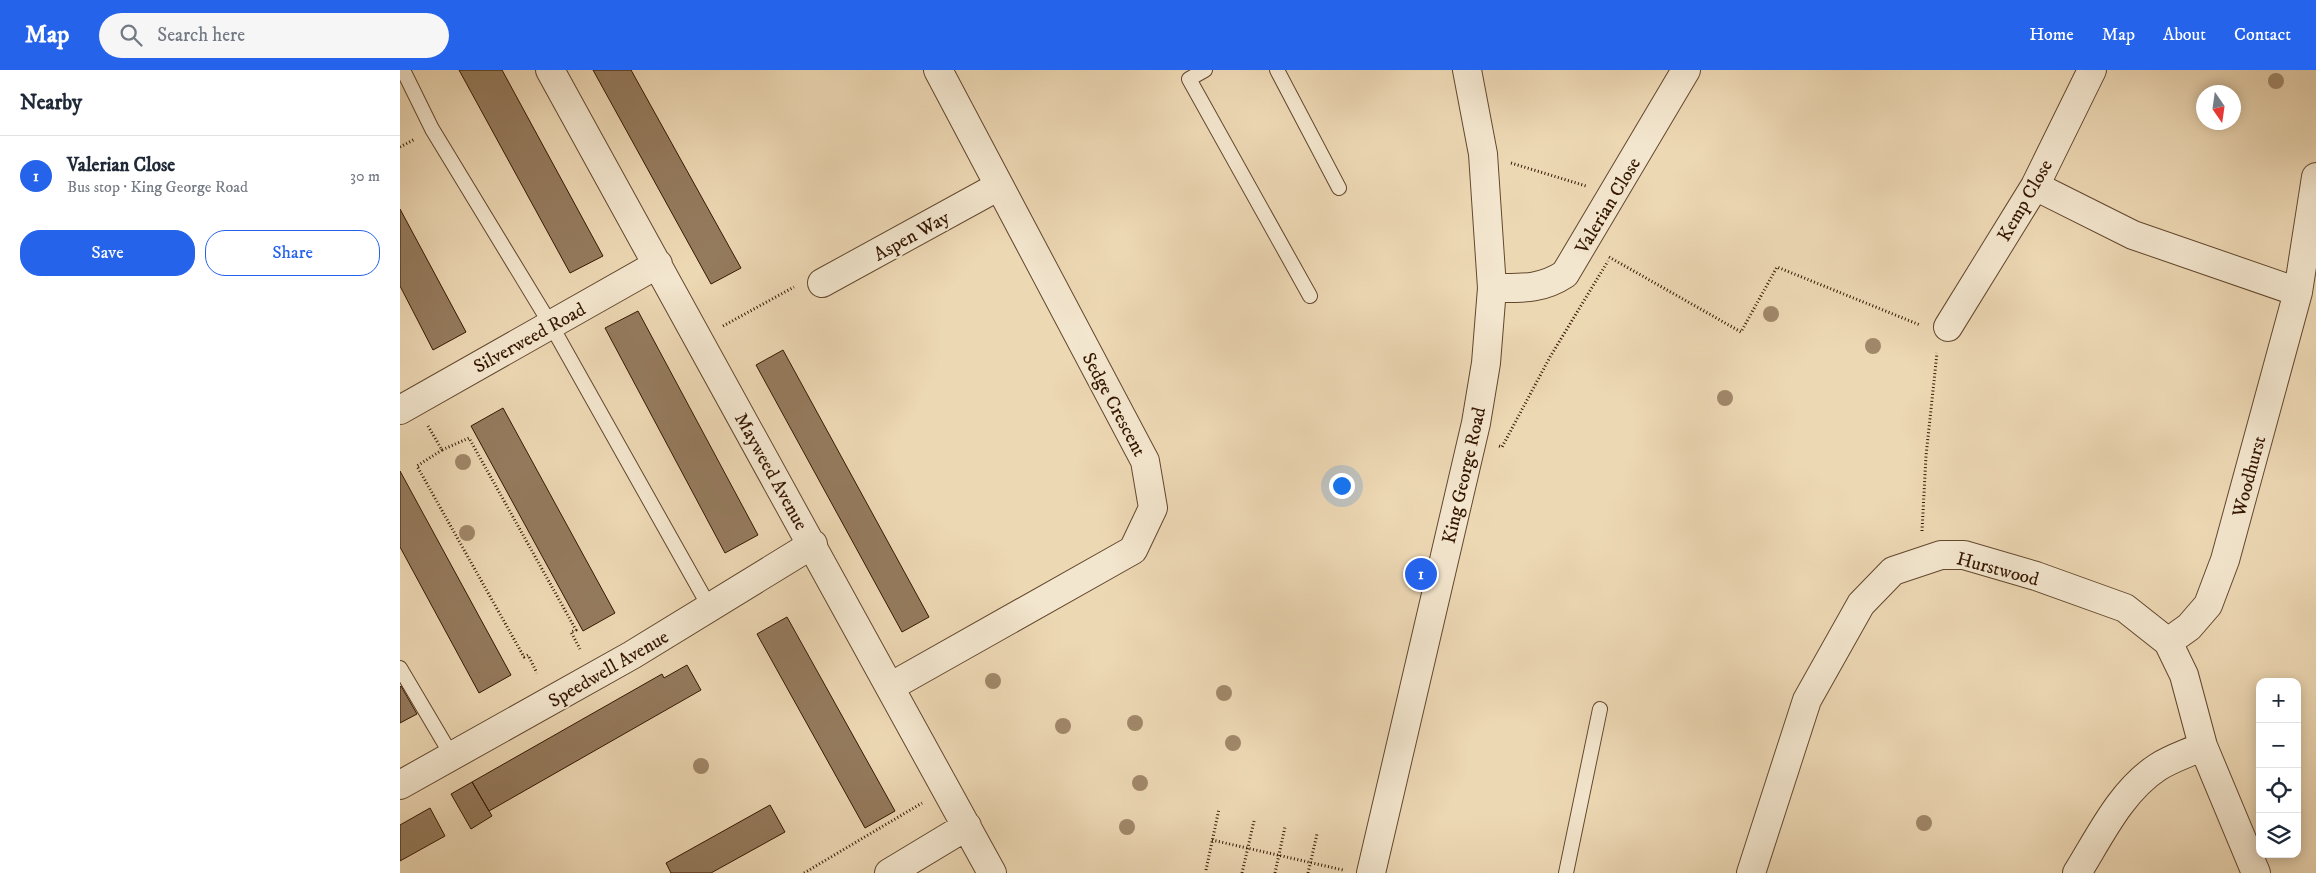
<!DOCTYPE html>
<meta charset="utf-8">
<style>
:root{--surface:#fff;--page:#f6f6f7;--text:#1f2937;--muted:#747a83;--line:#e0e1e3;--accent:#2563eb}
body{margin:0;font-family:"IM FELL DW Pica",serif;background:var(--page);color:var(--text)}
.controls{position:absolute;right:15px;bottom:15px;display:grid;overflow:hidden;border-radius:10px;box-shadow:0 2px 12px #0003}
.controls button{width:45px;height:45px;display:grid;place-items:center;padding:0;border:0;border-bottom:1px solid var(--line);background:var(--surface);color:var(--text);font:25px sans-serif}
.compass{position:absolute;left:1796px;top:15px;width:45px;height:45px;border-radius:50%;background:var(--surface);box-shadow:0 2px 12px #0003;rotate:167deg}
.you{position:absolute;left:941px;top:415px;width:18px;height:18px;margin:-12px;border:4px solid #fff;border-radius:50%;background:#1a73e8;box-shadow:0 0 0 8px #1a73e833}
.badge{display:grid;place-items:center;width:32px;height:32px;border-radius:50%;background:var(--accent);color:#fff;font-size:16px;font-weight:700}
.pin{position:absolute;translate:-50% -50%;border:2px solid #fff;box-shadow:0 1px 5px #0006}
.list{margin:0;padding:0;list-style:none}
h2{display:flex;justify-content:space-between;align-items:center;height:65px;margin:0;padding:0 20px;font-size:21px}
h2 small{font-size:16px;font-weight:400;color:var(--muted)}
.list li{display:grid;grid-template-columns:32px 1fr auto;gap:15px;align-items:center;box-sizing:border-box;height:80px;padding:0 20px;border-top:1px solid var(--line)}
.list b{display:block;font-size:19px;white-space:nowrap}
.list p{margin:0;font-size:16px;white-space:nowrap;color:var(--muted)}
.list em{font-size:16px;font-style:normal;color:var(--muted)}
.actions{display:flex;gap:10px;padding:15px 20px}
.actions a{flex:1;padding:11px 0;border:1px solid var(--accent);border-radius:20px;text-align:center;font-size:18px;color:var(--accent)}
.actions .main{background:var(--accent);color:#fff}
.icon{flex:none;width:28px;height:28px;fill:none;stroke:currentColor;stroke-width:2;stroke-linecap:round;stroke-linejoin:round}
.map{position:relative;flex:none;width:1916px;height:803px;overflow:hidden}
header{display:flex;align-items:center;gap:30px;box-sizing:border-box;height:70px;padding:0 25px;background:var(--accent);color:#fff}
header strong{font-size:24px}
nav{display:flex;gap:28px;margin-inline-start:auto;font-size:18px}
.search{width:350px;height:45px;background:var(--page);display:flex;align-items:center;gap:12px;box-sizing:border-box;padding:0 18px;border-radius:28px;color:var(--muted);font-size:19px}
main{display:flex}
aside{flex:1;background:var(--surface)}
.map>svg:first-child{display:block}
</style>
<header>
<strong>Map</strong>
<div class="search"><svg class="icon" aria-label="search" viewBox="0 0 24 24"><circle cx="10" cy="10" r="6"/><path d="M15 15l6 6"/></svg>Search here</div>
<nav><a>Home</a><a>Map</a><a>About</a><a>Contact</a></nav>
</header>
<main>
<aside>
<h2>Nearby<small></small></h2>
<ul class="list">
<li><span class="badge">1</span><div><b>Valerian Close</b><p>Bus stop · King George Road</p></div><em>30 m</em></li>
</ul>
<div class="actions"><a class="main">Save</a><a>Share</a></div>
</aside>
<div class="map">
<svg width="1916" height="803" viewBox="0 0 1916 803">
<rect width="100%" height="100%" fill="#edd8b4"/>
<filter id="stains"><feTurbulence type="fractalNoise" baseFrequency=".004" numOctaves="4"/><feColorMatrix values="0 0 0 0 .2 0 0 0 0 .09 0 0 0 0 .02 0 0 0 .5 -.17"/></filter>
<radialGradient id="worn" r=".72"><stop offset=".6" stop-color="#630" stop-opacity="0"/><stop offset="1" stop-color="#630" stop-opacity=".3"/></radialGradient>
<!-- building -->
<path fill="#957b5e" stroke="#351700" d="M59 0H102L203 186 170 203Z
M193 0H231L341 198 311 214Z
M0 139 66 262 33 280 0 216Z
M238 241 358 465 325 483 205 258Z
M383 280 529 547 502 562 356 295Z
M103 338 215 543 183 561 71 356Z
M0 401 111 605 79 623 0 477Z
M387 547 495 741 465 758 357 564Z
M287 595 301 620 89 741 72 712 262 604 264 608Z
M1 616 17 644 0 653V617Z
M72 712 92 746 71 759 51 724Z
M370 735 385 762 311 803H271L266 793Z
M30 738 45 766 0 791V755Z"/>
<g fill="none" stroke-linecap="round" stroke-linejoin="round">
<!-- service casing -->
<g stroke="#63472d" stroke-width="16">
<path id="service" d="M3 0 32 59 151 255 310 538
M805 0 789 9 910 226
M877 0 939 118
M0 598 52 686
M1166 803 1200 639"/>
</g>
<!-- minor casing -->
<g stroke="#63472d" stroke-width="30">
<path id="minor" d="M150 0 592 803
M1635 116 1733 165 1898 222
M422 213 599 116
M1092 218C1120 218 1141 220 1165 204L1286 0
M1548 257 1635 116 1692 0
M0 340 258 194
M1768 572 1789 557 1808 535 1825 490 1898 222 1916 107
M490 617 733 480 753 438 745 391 538 0
M0 715 232 585 413 474
M489 803 567 756
M971 803 1076 353 1086 293 1092 218 1083 84 1067 0
M1351 803 1407 630 1461 534 1493 501 1541 485H1564L1636 506 1725 538 1768 572 1784 605 1803 676 1856 803
M1677 803C1700 766 1721 721 1758 697 1772 688 1789 683 1803 676"/>
</g>
<!-- path -->
<path stroke="#351700" stroke-width="3" stroke-dasharray="1 2.5" stroke-linecap="butt" d="M0 77 15 69
M1111 93 1186 116
M1209 187 1341 262 1377 197 1520 255
M323 256 394 217
M28 356 42 380 69 368 176 560 171 562 180 579
M1099 376 1102 377 1150 287 1208 191
M42 380 17 396 124 587 128 585 137 603
M1522 461 1526 386 1537 283
M812 770 943 800
M806 800 819 739
M404 803 522 733
M842 803 854 751
M875 803 885 757
M908 803 917 764"/>
<!-- service -->
<use href="#service" stroke="#f3e6ce" stroke-width="14"/>
<!-- minor -->
<use href="#minor" stroke="#f3e6ce" stroke-width="28"/>
</g>
<!-- trees -->
<g fill="#a1886a">
<circle cx="1876" cy="11" r="8"/>
<circle cx="1371" cy="244" r="8"/>
<circle cx="1473" cy="276" r="8"/>
<circle cx="1325" cy="328" r="8"/>
<circle cx="63" cy="392" r="8"/>
<circle cx="67" cy="463" r="8"/>
<circle cx="593" cy="611" r="8"/>
<circle cx="824" cy="623" r="8"/>
<circle cx="735" cy="653" r="8"/>
<circle cx="663" cy="656" r="8"/>
<circle cx="833" cy="673" r="8"/>
<circle cx="301" cy="696" r="8"/>
<circle cx="740" cy="713" r="8"/>
<circle cx="1524" cy="753" r="8"/>
<circle cx="727" cy="757" r="8"/>
</g>
<g text-anchor="middle" stroke-width="4" stroke-linejoin="round" paint-order="stroke">
<!-- street labels -->
<g font-size="19" fill="#351700" stroke="#f3e6ce">
<text transform="translate(1624 130) rotate(-60)" y="7">Kemp Close</text>
<text transform="translate(1207 135) rotate(-59)" y="7">Valerian Close</text>
<text transform="translate(511 165) rotate(-29)" y="7">Aspen Way</text>
<text transform="translate(129 267) rotate(-29)" y="7">Silverweed Road</text>
<text transform="translate(715 334) rotate(62)" y="7">Sedge Crescent</text>
<text transform="translate(372 401) rotate(61)" y="7">Mayweed Avenue</text>
<text transform="translate(1063 405) rotate(-77)" y="7">King George Road</text>
<text transform="translate(1848 406) rotate(-75)" y="7">Woodhurst</text>
<text transform="translate(1598 498) rotate(15)" y="7">Hurstwood</text>
<text transform="translate(208 598) rotate(-30)" y="7">Speedwell Avenue</text>
</g>
</g>
<rect width="100%" height="100%" filter="url(#stains)"/>
<rect width="100%" height="100%" fill="url(#worn)"/>
</svg>
<div class="controls">
<button>+</button>
<button>−</button>
<button><svg class="icon" aria-label="locate" viewBox="0 0 24 24"><circle cx="12" cy="12" r="6"/><path d="M12 2v4M12 18v4M2 12h4M18 12h4"/></svg></button>
<button><svg class="icon" aria-label="layers" viewBox="0 0 24 24"><path d="M12 4l9 5-9 5-9-5zM3 14l9 5 9-5"/></svg></button>
</div>
<svg class="compass" viewBox="-18 -18 36 36"><path d="M0-13l5 13h-10z" fill="#e53935"/><path d="M0 13l5-13h-10z" fill="#747a83"/></svg>
<div class="you"></div>
<div class="pin badge" style="left:1021px;top:504px">1</div>
</div>
</main>
